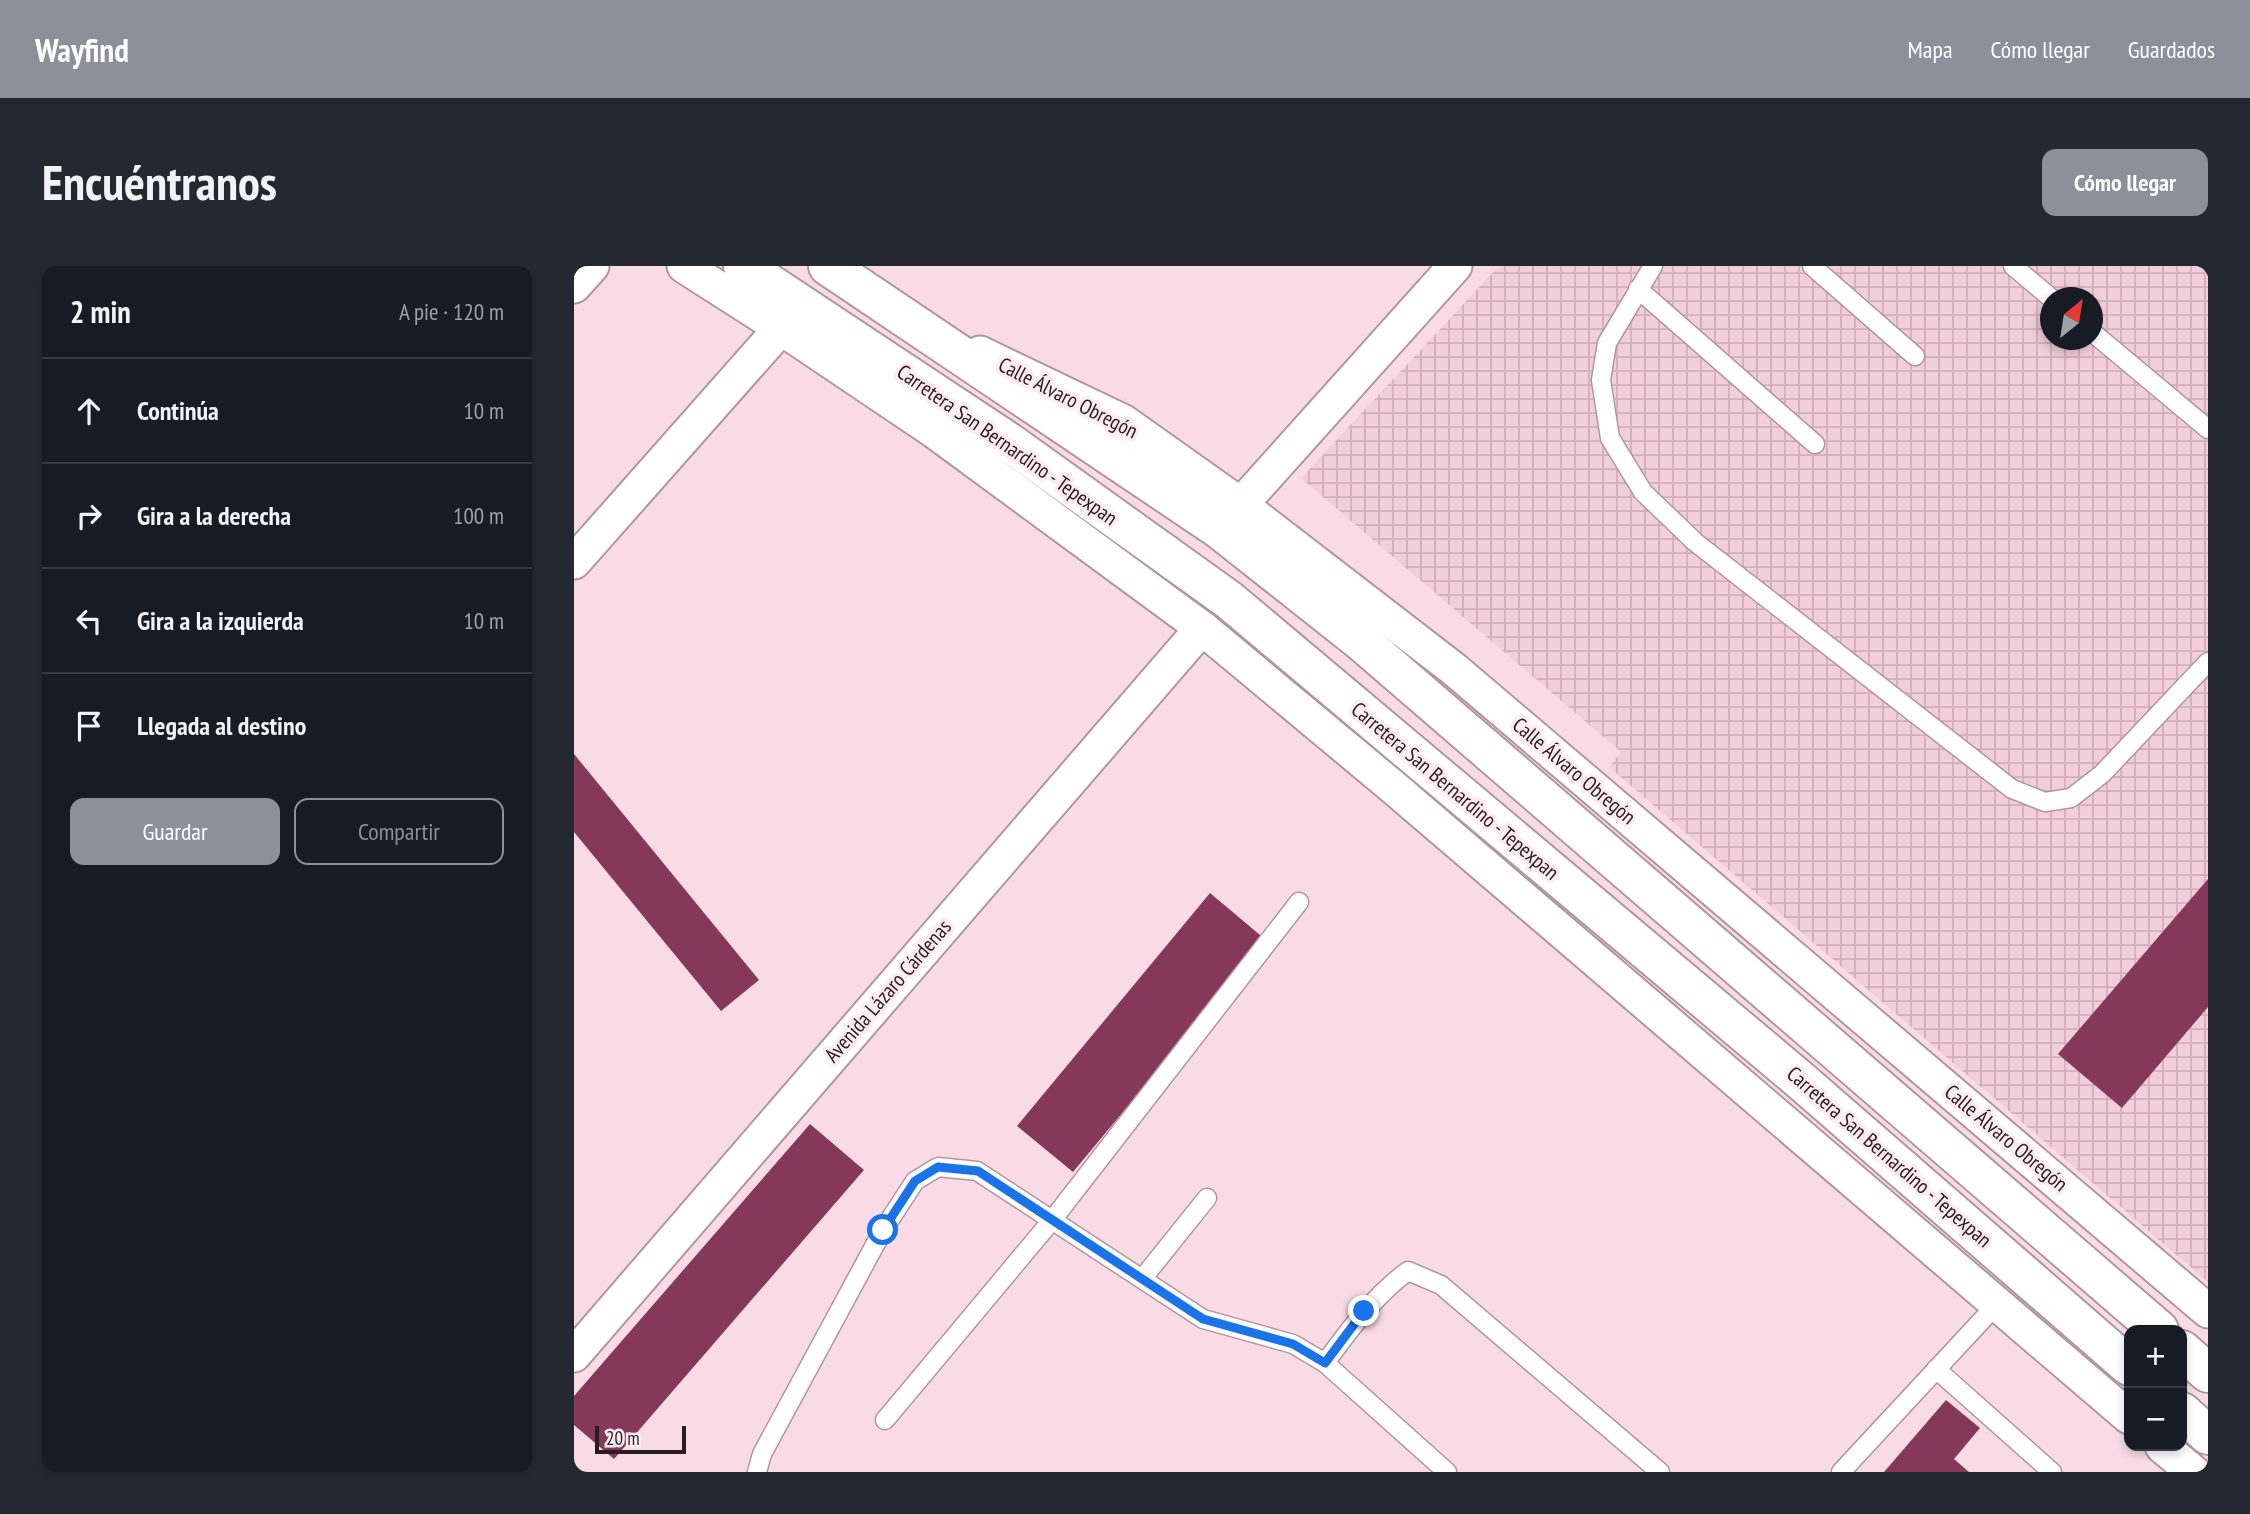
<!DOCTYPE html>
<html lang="es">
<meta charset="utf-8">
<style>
:root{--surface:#171b24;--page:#242831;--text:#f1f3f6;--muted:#9ea1a6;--line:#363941;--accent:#8c9099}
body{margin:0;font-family:"PT Sans Narrow",sans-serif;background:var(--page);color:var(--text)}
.controls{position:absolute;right:21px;bottom:21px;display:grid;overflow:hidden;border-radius:14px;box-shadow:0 4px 10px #0003}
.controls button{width:63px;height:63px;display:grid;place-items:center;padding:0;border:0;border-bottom:2px solid var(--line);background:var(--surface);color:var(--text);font:35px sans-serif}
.compass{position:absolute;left:1466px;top:21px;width:63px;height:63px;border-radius:50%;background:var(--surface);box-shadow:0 4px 10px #0003;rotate:30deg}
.scale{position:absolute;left:21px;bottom:18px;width:91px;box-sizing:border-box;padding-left:7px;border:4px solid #281d21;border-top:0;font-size:19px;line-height:24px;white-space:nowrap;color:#281d21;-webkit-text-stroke:5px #feecf2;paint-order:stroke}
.stop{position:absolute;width:21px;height:21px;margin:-16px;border:5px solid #1a73e8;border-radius:50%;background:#fff}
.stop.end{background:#1a73e8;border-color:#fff;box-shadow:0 2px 7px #0008}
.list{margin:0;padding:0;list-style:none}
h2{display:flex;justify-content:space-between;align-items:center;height:91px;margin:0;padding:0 28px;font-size:30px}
h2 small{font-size:23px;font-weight:400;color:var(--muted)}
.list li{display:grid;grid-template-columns:46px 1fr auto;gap:21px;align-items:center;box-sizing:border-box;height:105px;padding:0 28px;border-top:2px solid var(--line)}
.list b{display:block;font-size:26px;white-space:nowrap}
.list em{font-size:23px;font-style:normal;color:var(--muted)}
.actions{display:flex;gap:14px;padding:21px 28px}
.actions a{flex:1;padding:16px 0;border:2px solid var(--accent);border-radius:14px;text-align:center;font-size:24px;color:var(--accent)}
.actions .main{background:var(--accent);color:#fff}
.icon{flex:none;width:38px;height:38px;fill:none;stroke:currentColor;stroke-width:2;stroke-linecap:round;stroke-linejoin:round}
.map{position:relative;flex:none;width:1634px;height:1206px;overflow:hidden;border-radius:14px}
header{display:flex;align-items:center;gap:42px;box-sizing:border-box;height:98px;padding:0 35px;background:var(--accent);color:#fff}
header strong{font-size:33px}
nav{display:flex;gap:38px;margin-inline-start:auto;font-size:24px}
.intro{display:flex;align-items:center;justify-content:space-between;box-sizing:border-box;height:168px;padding:0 42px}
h1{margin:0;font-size:49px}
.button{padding:18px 32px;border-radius:14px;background:var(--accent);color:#fff;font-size:24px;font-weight:700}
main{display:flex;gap:42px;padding:0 42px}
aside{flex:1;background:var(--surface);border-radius:14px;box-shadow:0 4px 10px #0003}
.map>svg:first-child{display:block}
</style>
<header>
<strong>Wayfind</strong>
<nav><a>Mapa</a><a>Cómo llegar</a><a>Guardados</a></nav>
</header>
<div class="intro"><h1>Encuéntranos</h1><a class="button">Cómo llegar</a></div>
<main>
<aside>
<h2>2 min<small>A pie · 120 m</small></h2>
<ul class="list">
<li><svg class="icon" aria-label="ahead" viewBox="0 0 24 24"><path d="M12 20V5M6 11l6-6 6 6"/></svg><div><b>Continúa</b></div><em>10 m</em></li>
<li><svg class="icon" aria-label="right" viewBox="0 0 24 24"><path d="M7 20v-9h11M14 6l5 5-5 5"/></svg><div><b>Gira a la derecha</b></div><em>100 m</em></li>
<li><svg class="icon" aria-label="left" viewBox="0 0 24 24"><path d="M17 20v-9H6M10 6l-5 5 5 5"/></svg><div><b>Gira a la izquierda</b></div><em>10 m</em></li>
<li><svg class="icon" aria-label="arrive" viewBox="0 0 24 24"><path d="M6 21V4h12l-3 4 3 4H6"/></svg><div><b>Llegada al destino</b></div></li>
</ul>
<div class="actions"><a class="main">Guardar</a><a>Compartir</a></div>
</aside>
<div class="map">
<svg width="1634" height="1206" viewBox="0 0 1634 1206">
<defs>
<pattern id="industrial-grid" width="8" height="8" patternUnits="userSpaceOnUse" patternTransform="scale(1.75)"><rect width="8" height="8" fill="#f2cdda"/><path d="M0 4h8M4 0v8" fill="none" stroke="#d0b0bb"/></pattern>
</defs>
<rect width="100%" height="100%" fill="#f9dbe6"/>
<!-- industrial -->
<path fill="url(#industrial-grid)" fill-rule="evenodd" d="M925 0H1634V1016L1035 501 1047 486 727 212ZM1476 32H1518V74H1476Z"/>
<!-- building -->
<path fill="#86385b" d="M0 488 185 714 147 745 0 566Z
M1634 613V741L1548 842 1484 788Z
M636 627 692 674 499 906 443 860Z
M236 858 290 904 40 1193 0 1159V1130Z
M1372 1134 1406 1162 1380 1193 1395 1206H1310Z"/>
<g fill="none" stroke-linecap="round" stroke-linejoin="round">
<!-- lane casing -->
<g stroke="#b196a0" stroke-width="21">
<path id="lane" d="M1079 0 1033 77 1027 114 1036 172 1069 226 1121 276 1438 523 1471 536 1497 532 1528 508 1634 396
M1238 0 1341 90
M1439 0 1477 32
M1064 23 1241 178
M1518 66 1634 163
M568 1013 633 932
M751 1097C776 1063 800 1030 834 1005L867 1019 1086 1206
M1362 1103 1478 1206
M311 1154 479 953 725 636
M183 1206 188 1188 309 964 341 915 364 901 403 905 629 1053 719 1078 751 1097 873 1206
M1267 1206 1423 1038"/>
</g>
<!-- street casing -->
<g stroke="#b196a0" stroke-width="37">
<path id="street" d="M110 0 207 62 360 165 628 362 819 521 1555 1151
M0 20 18 0
M406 87 550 156 667 239 881 404 1634 1045
M654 253 881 0
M0 296 207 62
M0 1089 628 362
M1588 1180 1619 1206"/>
</g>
<!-- highway casing -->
<g stroke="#b196a0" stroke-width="42">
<path id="highway" d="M169 0 436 177 655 334 1226 814 1555 1100
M254 0 645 263 788 376 1585 1064
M1608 1084 1634 1107
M1608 1146 1634 1169"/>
</g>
<!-- lane -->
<use href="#lane" stroke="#fff" stroke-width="18"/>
<!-- street -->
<use href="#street" stroke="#fff" stroke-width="33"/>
<!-- highway -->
<use href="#highway" stroke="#fff" stroke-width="38"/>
</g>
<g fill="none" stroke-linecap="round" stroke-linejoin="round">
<!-- route -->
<path stroke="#1a73e8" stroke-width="9" d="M309 964 341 915 364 901 404 905 629 1053 719 1078 751 1097 790 1045"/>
</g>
<g text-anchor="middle" stroke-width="7" stroke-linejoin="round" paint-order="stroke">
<!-- street labels -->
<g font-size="21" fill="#281d21" stroke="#feecf2">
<text transform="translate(494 132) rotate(27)" y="7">Calle Álvaro Obregón</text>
<text transform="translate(433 179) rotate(35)" y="7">Carretera San Bernardino - Tepexpan</text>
<text transform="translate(1000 505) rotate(40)" y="7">Calle Álvaro Obregón</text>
<text transform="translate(881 525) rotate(40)" y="7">Carretera San Bernardino - Tepexpan</text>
<text transform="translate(314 725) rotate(-49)" y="7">Avenida Lázaro Cárdenas</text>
<text transform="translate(1432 872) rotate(40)" y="7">Calle Álvaro Obregón</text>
<text transform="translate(1315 891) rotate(41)" y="7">Carretera San Bernardino - Tepexpan</text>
</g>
</g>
</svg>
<div class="controls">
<button>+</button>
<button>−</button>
</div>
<svg class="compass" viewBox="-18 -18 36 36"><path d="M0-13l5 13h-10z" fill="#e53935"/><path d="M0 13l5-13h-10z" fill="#9ea1a6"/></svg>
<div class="scale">20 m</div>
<div class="stop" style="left:309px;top:964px"></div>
<div class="stop end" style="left:790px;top:1045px"></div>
</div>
</main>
